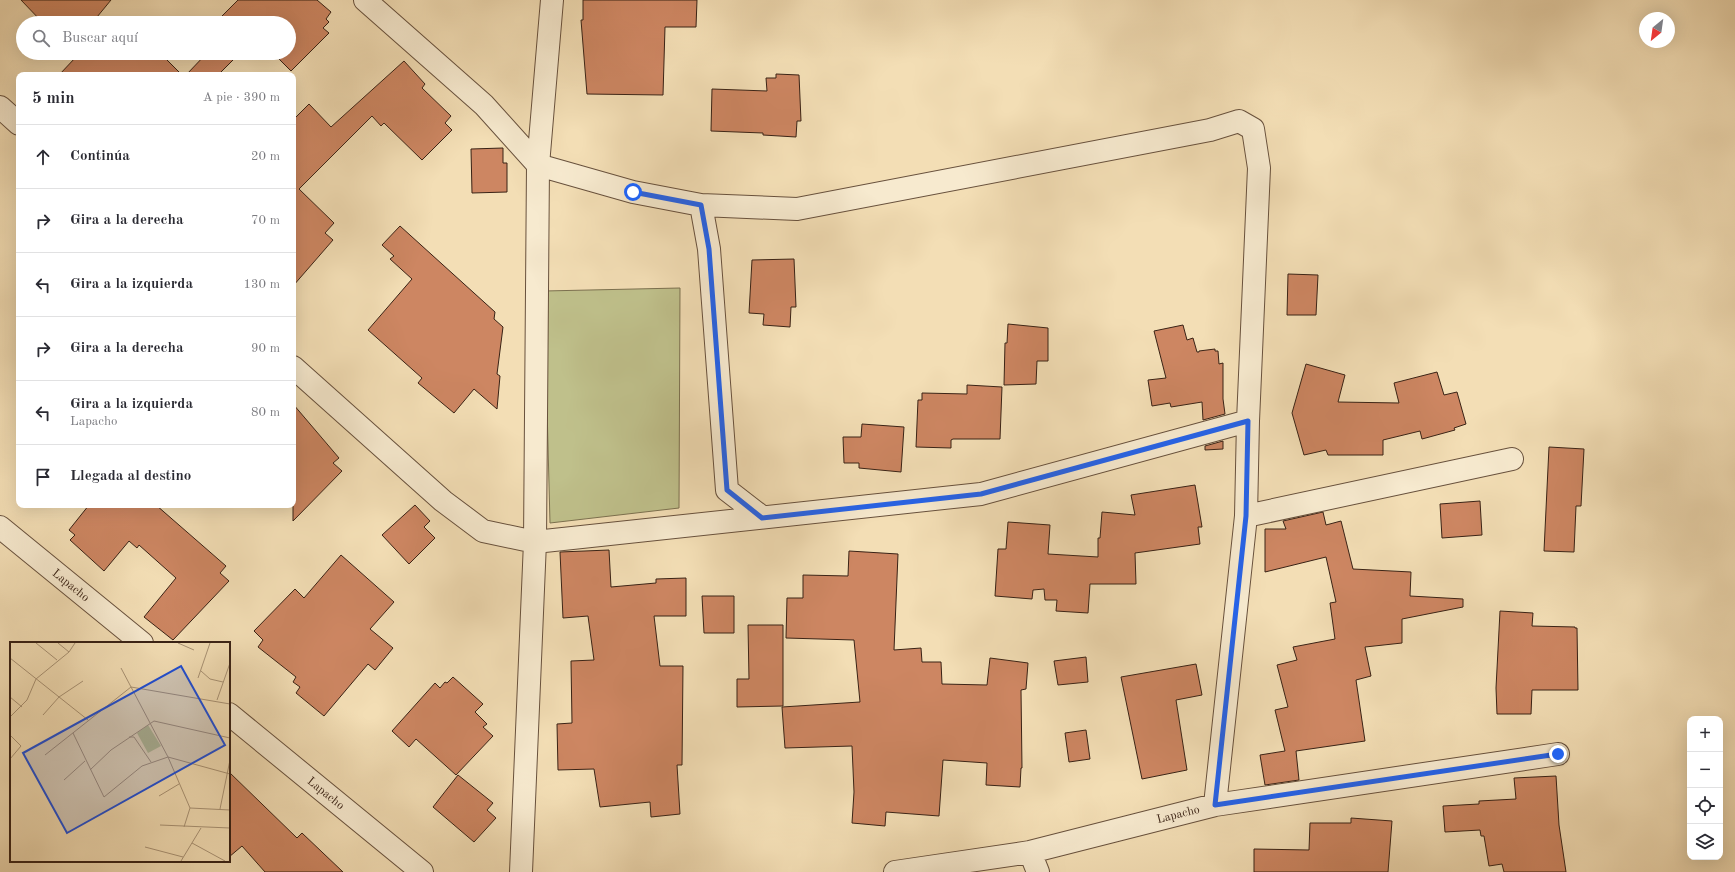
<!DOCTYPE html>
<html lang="es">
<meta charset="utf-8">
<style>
:root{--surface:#fff;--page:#f2f2f3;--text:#2b2b33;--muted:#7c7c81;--line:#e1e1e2}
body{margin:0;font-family:"Old Standard TT",serif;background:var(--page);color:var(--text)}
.controls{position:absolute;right:12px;bottom:12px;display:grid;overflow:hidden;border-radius:8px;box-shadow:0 4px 16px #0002}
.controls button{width:36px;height:36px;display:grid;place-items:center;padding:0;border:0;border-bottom:1px solid var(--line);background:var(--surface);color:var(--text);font:20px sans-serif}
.compass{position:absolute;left:1639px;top:12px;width:36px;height:36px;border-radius:50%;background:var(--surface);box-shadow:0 4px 16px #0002;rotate:209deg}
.stop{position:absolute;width:12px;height:12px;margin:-9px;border:3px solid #2563eb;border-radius:50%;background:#fff}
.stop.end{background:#2563eb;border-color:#fff;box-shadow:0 1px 4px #0008}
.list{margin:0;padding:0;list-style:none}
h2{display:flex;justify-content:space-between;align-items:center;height:52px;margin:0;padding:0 16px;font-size:17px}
h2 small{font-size:13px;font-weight:400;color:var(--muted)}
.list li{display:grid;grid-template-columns:26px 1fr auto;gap:12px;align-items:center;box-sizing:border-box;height:64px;padding:0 16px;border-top:1px solid var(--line)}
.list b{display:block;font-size:15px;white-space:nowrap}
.list p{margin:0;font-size:13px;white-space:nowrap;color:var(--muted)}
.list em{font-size:13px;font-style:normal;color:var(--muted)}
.icon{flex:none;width:22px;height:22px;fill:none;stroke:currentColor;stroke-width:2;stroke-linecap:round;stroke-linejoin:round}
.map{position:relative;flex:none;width:1735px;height:872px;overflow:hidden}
.search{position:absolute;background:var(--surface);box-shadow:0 4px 16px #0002;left:16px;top:16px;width:280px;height:44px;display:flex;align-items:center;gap:10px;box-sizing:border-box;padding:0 14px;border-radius:22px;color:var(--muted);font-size:15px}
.panel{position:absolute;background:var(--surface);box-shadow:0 4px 16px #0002;left:16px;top:72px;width:280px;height:436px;border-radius:8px}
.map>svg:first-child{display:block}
</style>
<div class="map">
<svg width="1735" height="872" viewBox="0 0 1735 872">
<rect width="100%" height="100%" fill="#f3deb5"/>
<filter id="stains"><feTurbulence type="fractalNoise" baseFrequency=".005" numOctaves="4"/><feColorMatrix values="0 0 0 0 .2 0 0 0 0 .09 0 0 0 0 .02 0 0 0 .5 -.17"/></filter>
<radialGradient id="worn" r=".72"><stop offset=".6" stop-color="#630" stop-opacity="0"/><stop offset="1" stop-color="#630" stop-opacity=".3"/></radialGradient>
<!-- green -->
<path fill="#bfc08b" stroke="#7c7150" d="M680 288 679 508 550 523 544 291Z"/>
<!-- building -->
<path fill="#cd8662" stroke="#392215" d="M21 0H111L97 17 103 23H43Z
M238 0H317L331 12 326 19 329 22 323 28 329 33 291 71 273 53H289V23H215Z
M583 0H697L696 27H665L663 95 587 94 581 20H583Z
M72 53H160L182 75H59L76 57Z
M207 53H240L218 75H186Z
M404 61 425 84 422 88 451 116 445 123 452 130 422 160 384 123 381 126 372 116 299 189 334 223 325 233 333 240 293 286V120L309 104 331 127Z
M776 74 799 75 801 121H797L796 137 763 135V133L711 131 712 89 767 91 766 78H776Z
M503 148V163H507V192L472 193 471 149Z
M400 226 495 312 494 319 503 327 497 374 500 376 497 409 474 389 454 413 418 383 422 378 368 330 412 279 390 259 394 256 382 245Z
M794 259 796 307H791L790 327 763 325 764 314 749 313 752 260Z
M1288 274 1318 275 1316 315H1287Z
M1008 324 1048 328V361H1037L1036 384 1004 385 1005 343H1007Z
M1183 325 1187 340 1193 338 1197 352H1199V351L1215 349V351H1218L1219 364 1223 363V399L1225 414 1203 420 1202 402 1171 407 1170 403 1152 406 1148 380 1166 378 1154 331Z
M1306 364 1345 375 1338 402 1399 403 1394 383 1437 372 1444 395 1457 392 1466 424 1454 428 1455 430 1422 439 1420 431 1383 440V455H1328L1326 450 1304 455 1292 413Z
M967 385 1002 387 1000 439H953L951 440V448L916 447 918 400H922V393L967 394Z
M293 404 339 458 333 463 342 471 293 521Z
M862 424 904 427 901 472 859 468V463H844L843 437H861Z
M1223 441V449L1205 450V446Z
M1549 447 1584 449 1581 506H1576L1574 552 1544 551Z
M1195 485 1202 527H1198L1200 544 1135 553 1136 584H1090L1088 613 1056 611 1057 600H1045L1044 589 1033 590 1032 599 995 596 998 549H1006L1008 522 1050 525 1048 554 1098 557V538H1100L1102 512 1135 515 1131 495Z
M1480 501 1482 535 1442 538 1440 504Z
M89 505H156L226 566 220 573 229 581 173 640 144 617 176 578 139 545 137 548 129 541 104 571 70 540 75 535 69 530Z
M415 505 430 521 424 527 435 538 409 564 382 535Z
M1323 512 1326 525 1341 521 1353 569 1411 572 1410 596 1463 599V607L1402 619V643L1365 647 1371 676 1356 680 1365 741 1296 751 1299 780 1265 785 1260 755 1285 751 1275 710 1288 707 1277 665 1297 660 1293 647 1335 639 1330 603 1336 602 1326 557 1265 572V529H1286L1283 521Z
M609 550 611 587 656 583V579L686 578V616H654L660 666H683L682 765H677L680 814 651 817 650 802 600 807 594 769 558 770 557 724 572 723 571 661 594 660 588 616 563 618 560 552Z
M849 551 898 554 894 650 921 648 922 662H941L942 684 987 685 990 658 1028 663 1026 689 1021 690 1022 768H1021L1020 787 986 785 987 763 943 760 939 816 886 812 885 826 852 823 854 792 852 746 785 748 782 707 860 702 854 640 786 638 787 598H803V575L848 576Z
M341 555 394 602 370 629 393 648 375 670 368 664 324 716 296 693 300 687 293 682 296 677 258 647 263 640 254 631 295 589 304 598Z
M702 596H734V633H704Z
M1500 611 1533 613 1532 626 1575 627V628H1577L1578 690H1532L1531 714H1497L1496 688Z
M748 625H783V706L737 707V679H749Z
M1086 657 1088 682 1058 685 1054 661Z
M1196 664 1202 695 1176 700 1187 770 1142 779 1121 677Z
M453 677 483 704 475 712 487 724 483 727 493 736 456 775 416 739 409 747 392 731 435 683 440 688 445 682 447 683Z
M1086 730 1090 759 1069 762 1065 733Z
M229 772 297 838 302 833 343 872H265L242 846 229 857Z
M458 775 493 803 487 810 496 818 474 842 433 807Z
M1556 776 1559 825 1566 872H1504L1502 864 1489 866 1484 836H1481L1480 830 1445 832 1443 806 1479 804V801L1516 799 1514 778Z
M1351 818 1392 821 1388 872H1254V849L1309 850 1310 823H1351Z"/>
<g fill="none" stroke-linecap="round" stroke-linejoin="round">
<!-- minor casing -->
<g stroke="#68513d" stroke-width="24">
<path id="minor" d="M365 0 484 105 538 165 633 192 701 205 797 209 1210 130 1239 121 1253 129 1259 168 1248 421 1246 516 1215 805
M0 107 19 124
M701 205 709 249 727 490 762 517
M293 367 443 501 483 531 535 542 981 494 1248 421
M1246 516 1512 459
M0 527 142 643
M229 714 422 872
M1030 852 1038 872
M521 872 535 542 538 165 552 0
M895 872 1030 852 1215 805 1558 754"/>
</g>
<!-- minor -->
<use href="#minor" stroke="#f7eacf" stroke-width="22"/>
</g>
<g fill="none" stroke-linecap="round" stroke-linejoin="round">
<!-- route -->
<path stroke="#2563eb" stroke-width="5" d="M633 192 701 205 709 249 727 490 762 518 981 494 1248 421 1246 516 1215 805 1558 754"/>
</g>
<g text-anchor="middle" stroke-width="3.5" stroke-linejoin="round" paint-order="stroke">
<!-- street labels -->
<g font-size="12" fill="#392215" stroke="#f7eacf">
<text transform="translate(71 585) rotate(39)" y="4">Lapacho</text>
<text transform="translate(326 793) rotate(39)" y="4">Lapacho</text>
<text transform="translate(1178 814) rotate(-14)" y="4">Lapacho</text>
</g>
</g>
<!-- overview -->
<g transform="translate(10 642)">
<rect width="220" height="220" fill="#f3deb5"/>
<path d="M138 83 151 104 138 111 127 91Z" fill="#bfc08b"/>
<path fill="none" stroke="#a99375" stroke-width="1" d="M26 1 47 18M48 1 59 10M168 1 184 8M0 16 78 78M111 26 158 115 180 166 174 185M191 29 200 37 213 40M188 36 200 1M0 55 12 65M207 58 220 21M33 73 49 55 73 39M0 75 17 58 26 37 59 10 65 1M63 91 94 155 132 124 158 115 220 132M0 93 11 104 0 117M119 95H124L141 120M35 113 121 45 220 62M80 128 101 108 144 79 220 96M54 138 75 119M149 154 169 142M180 166 220 168M210 167 220 118M150 183 220 186M182 201 215 219M135 205 173 215M171 219 191 186"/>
<path fill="#1d4ed8" fill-opacity="0.15" stroke="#1d4ed8" stroke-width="2" d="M171 24 215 103 57 191 13 111Z"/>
<rect width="220" height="220" fill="none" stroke="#392215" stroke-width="2"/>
</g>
<rect width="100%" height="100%" filter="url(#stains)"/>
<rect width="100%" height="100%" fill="url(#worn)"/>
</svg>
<div class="controls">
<button>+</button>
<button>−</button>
<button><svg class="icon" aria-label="locate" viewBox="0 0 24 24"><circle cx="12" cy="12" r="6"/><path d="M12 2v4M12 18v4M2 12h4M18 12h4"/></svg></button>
<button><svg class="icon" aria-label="layers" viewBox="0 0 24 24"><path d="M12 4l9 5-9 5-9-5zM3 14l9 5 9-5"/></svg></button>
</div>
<svg class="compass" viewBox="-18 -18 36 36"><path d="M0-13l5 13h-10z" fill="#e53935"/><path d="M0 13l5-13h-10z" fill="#7c7c81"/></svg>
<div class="stop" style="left:633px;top:192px"></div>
<div class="stop end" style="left:1558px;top:754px"></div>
<div class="search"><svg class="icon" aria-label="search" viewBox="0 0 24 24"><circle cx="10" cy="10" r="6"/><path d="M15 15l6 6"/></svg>Buscar aquí</div>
<section class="panel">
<h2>5 min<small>A pie · 390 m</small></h2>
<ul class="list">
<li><svg class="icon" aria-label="ahead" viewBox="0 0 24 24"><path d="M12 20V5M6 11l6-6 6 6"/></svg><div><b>Continúa</b></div><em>20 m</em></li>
<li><svg class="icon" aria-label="right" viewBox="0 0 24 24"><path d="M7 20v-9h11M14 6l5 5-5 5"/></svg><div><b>Gira a la derecha</b></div><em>70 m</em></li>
<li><svg class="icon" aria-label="left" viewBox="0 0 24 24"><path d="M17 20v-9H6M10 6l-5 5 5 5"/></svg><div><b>Gira a la izquierda</b></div><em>130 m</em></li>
<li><svg class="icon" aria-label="right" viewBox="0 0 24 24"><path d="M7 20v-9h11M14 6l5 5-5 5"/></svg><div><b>Gira a la derecha</b></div><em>90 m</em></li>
<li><svg class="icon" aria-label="left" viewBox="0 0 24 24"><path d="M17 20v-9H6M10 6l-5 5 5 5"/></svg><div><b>Gira a la izquierda</b><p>Lapacho</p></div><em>80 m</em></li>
<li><svg class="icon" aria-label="arrive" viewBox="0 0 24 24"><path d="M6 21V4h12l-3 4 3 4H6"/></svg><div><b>Llegada al destino</b></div></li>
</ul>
</section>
</div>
